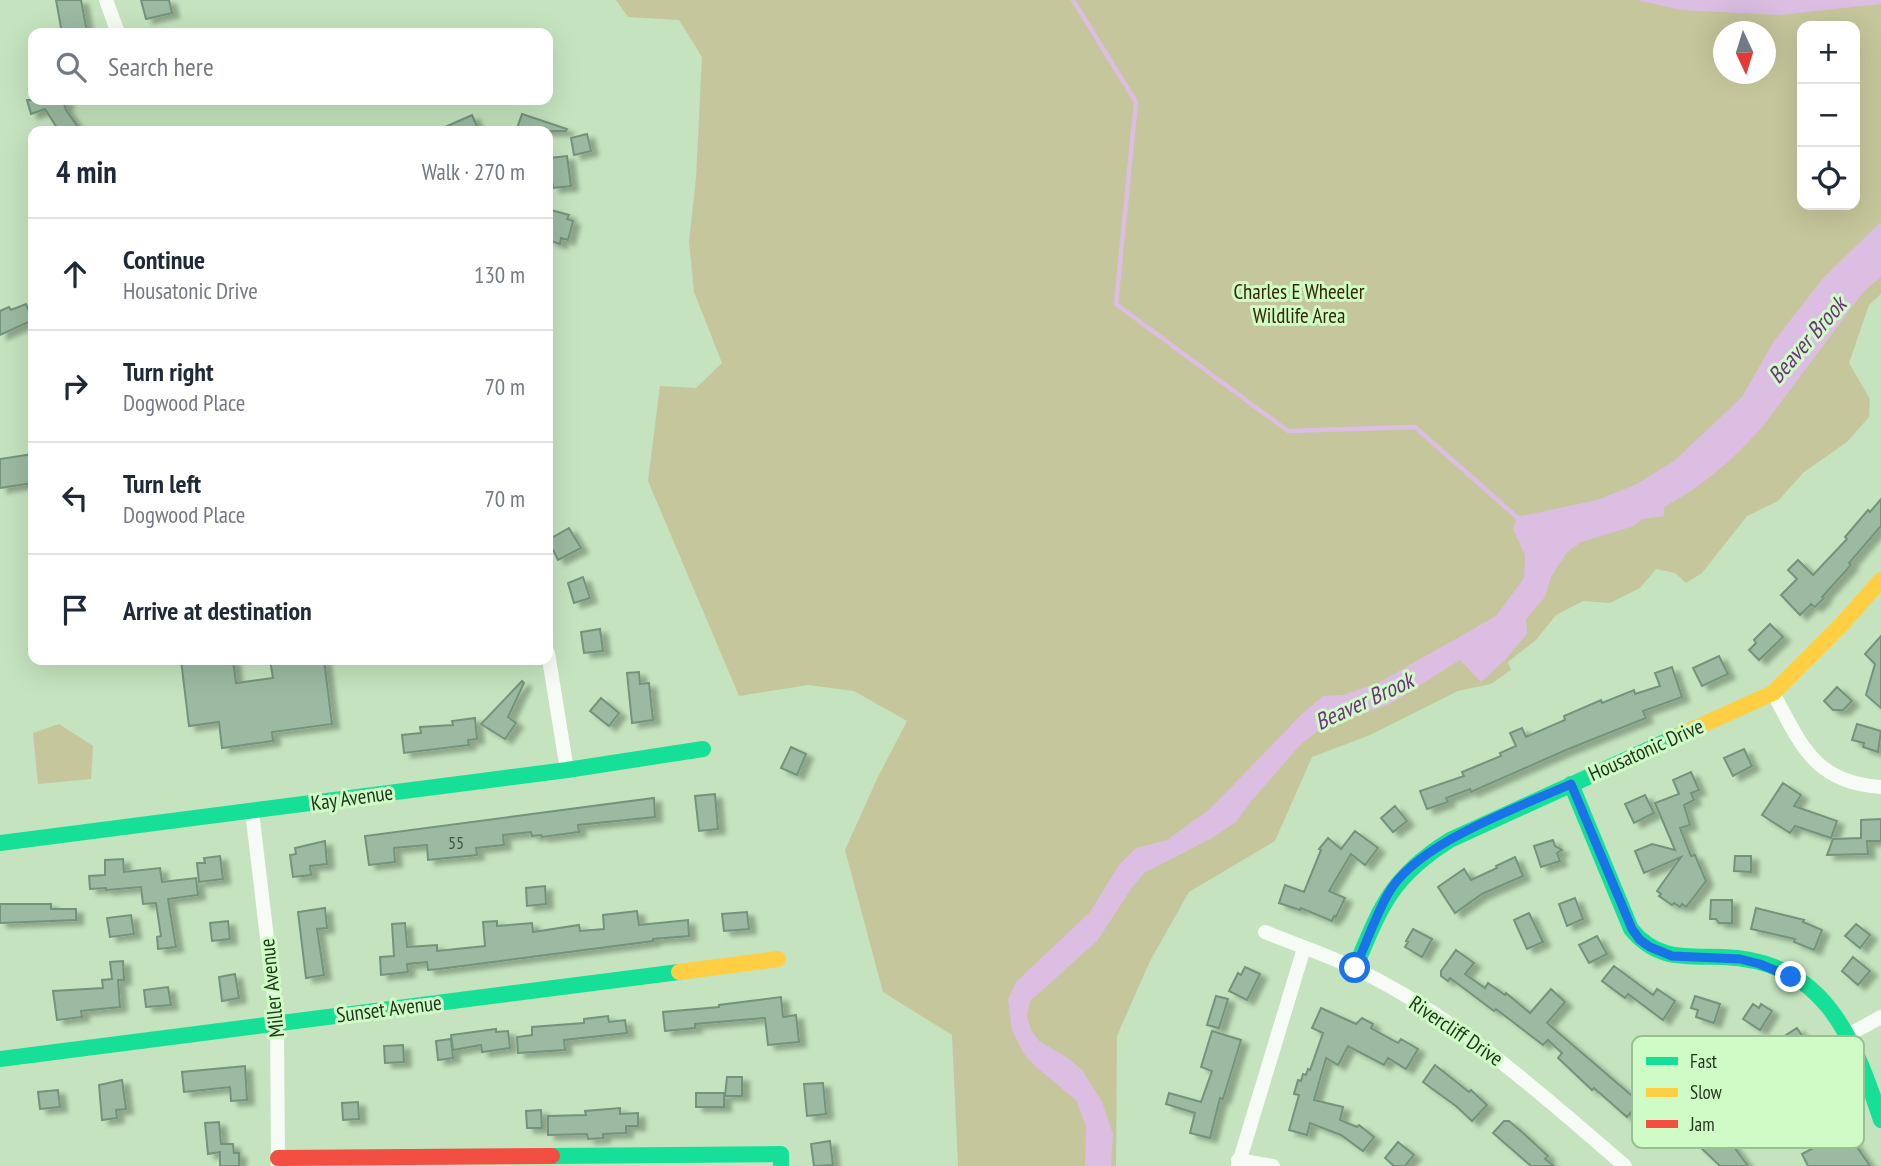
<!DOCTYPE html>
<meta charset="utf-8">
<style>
:root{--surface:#fff;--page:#f6f6f7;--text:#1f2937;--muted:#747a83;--line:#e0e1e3}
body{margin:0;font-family:"PT Sans Narrow",sans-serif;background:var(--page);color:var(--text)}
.controls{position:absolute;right:21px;top:21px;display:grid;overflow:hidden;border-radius:14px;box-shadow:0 7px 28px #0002}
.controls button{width:63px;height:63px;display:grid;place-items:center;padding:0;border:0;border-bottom:2px solid var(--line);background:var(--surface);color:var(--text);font:35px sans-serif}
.compass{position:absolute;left:1713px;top:21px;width:63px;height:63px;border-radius:50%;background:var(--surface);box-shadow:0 7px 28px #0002;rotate:176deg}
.stop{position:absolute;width:21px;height:21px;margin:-16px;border:5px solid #1a73e8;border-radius:50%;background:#fff}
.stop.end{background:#1a73e8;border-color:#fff;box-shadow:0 2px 7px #0008}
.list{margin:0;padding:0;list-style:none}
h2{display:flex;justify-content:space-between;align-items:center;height:91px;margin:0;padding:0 28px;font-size:30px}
h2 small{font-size:23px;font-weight:400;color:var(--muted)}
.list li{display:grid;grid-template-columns:46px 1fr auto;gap:21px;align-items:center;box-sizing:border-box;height:112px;padding:0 28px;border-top:2px solid var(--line)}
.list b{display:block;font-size:26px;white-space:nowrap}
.list p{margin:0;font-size:23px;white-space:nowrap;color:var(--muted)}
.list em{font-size:23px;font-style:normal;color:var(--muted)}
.icon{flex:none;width:38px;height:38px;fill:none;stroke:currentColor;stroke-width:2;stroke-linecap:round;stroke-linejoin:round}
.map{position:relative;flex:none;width:1881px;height:1166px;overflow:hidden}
.search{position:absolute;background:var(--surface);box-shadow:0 7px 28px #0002;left:28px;top:28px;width:525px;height:77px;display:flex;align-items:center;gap:18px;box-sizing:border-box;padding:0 24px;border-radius:14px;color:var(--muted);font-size:26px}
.panel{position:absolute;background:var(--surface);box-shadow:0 7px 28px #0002;left:28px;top:126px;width:525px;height:539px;border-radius:14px}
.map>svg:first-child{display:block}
</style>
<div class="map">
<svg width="1881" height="1166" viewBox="0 0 1881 1166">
<defs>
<filter id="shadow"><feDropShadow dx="7" dy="4.5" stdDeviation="2" flood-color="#0004"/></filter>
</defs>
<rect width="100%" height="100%" fill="#c4e3be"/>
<!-- green -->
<path fill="#c6c69c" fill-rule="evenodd" d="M616 0H1881V294L1869 305 1849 363 1870 399 1869 417 1847 442 1804 472 1778 501 1747 516 1702 573 1686 583 1675 573 1656 569 1640 588 1610 603 1583 601 1556 615 1536 640 1508 662 1511 670 1491 684 1458 691 1370 735 1312 757 1275 841 1189 892 1150 961 1117 1036 1116 1166H958L952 1035 883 992 845 850 877 779 907 721 854 691 808 685 739 696 648 481 660 386 696 388 722 363 694 292 689 242 696 178 702 57 679 20 628 17ZM1802 26H1855V205H1802ZM1724 32H1766V74H1724Z
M59 724 93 746 91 779 38 784 33 733Z"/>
<!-- water -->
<path fill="#dbbee2" d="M1637 0H1881V4L1780 15 1681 10Z
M1881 222V277L1864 291 1763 426C1735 458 1702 487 1664 507V516L1643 519 1631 527 1581 542 1567 552 1551 577 1545 597 1526 619 1527 634 1504 661 1481 682 1460 660 1390 704 1322 728 1301 744 1252 800 1236 822 1212 838 1144 873 1131 889 1097 941 1030 1001 1027 1016 1031 1030 1039 1041 1068 1058 1082 1070 1102 1102 1113 1134 1111 1166H1085L1086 1126 1076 1100 1035 1066 1024 1054 1012 1030 1008 1000 1016 982 1090 912 1119 865 1136 848 1167 840 1210 809 1302 714 1323 696 1344 695 1378 683 1496 616 1524 578 1525 555 1513 529 1517 517 1597 500 1637 484 1674 461 1742 397 1774 341 1824 277Z"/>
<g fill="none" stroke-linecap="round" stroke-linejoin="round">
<!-- stream -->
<path stroke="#dbbee2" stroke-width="4.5" d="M1073 0 1136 102 1116 304 1288 431 1415 427 1519 519"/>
</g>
<!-- building -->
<path fill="#9bbaa1" stroke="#73947b" stroke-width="2" filter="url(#shadow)" d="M56 0H81L87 32 62 33Z
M141 0H169L172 13 146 19Z
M27 100H66L67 103 64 104 66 110 81 131H59L45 109 31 114Z
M522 114 567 129 566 131H516Z
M472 115 479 131H436Z
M587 134 591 151 574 155 571 138Z
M567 156 571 186 553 188 549 158Z
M551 210 569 215 567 219 573 221 568 240 561 238 560 244 548 240V221Z
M26 304 33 320 0 335V311L9 307 11 310Z
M33 454V483L0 488V459Z
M1881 499V526L1849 563 1851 565 1822 597 1824 598 1815 607 1811 604 1800 615 1781 595 1797 579 1788 570 1798 560 1813 575 1847 539 1845 537 1868 510 1870 512Z
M569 528 581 548 558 560 548 540Z
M583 577 590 598 574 603 568 583Z
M1770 624 1783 637 1759 660 1749 650 1756 643 1754 640Z
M600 629 603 651 584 653 581 632Z
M1881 636V708L1866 695 1875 664 1865 654Z
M1719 656 1728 674 1702 686 1693 668Z
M181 660H233L236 683 273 678 270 660H324L332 724 272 732 273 741 222 748 219 722 189 726Z
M1672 667 1682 697 1643 711 1646 718 1566 750 1471 792 1470 789 1446 798 1448 802 1427 809 1420 791 1464 776 1462 772 1501 756 1500 753 1516 746 1510 733 1522 728 1526 737 1565 720 1564 716 1601 700 1602 703 1634 690 1635 694 1660 686 1655 673Z
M639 672 640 684 649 683 653 720 632 723 627 673Z
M522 681 524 683 508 717 516 723 505 739 481 724Z
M1837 687 1852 701 1843 710H1833L1824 701Z
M601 698 619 713 609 726 590 711Z
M475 718 477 739 468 740 469 745 404 753 402 735 421 733 420 727 453 725 452 721Z
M1857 724 1881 731 1878 752 1863 747 1864 743 1852 740Z
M791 747 806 754 797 775 781 768Z
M1744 749 1752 766 1733 776 1724 758Z
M1691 772 1699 790 1691 793 1694 800 1684 805 1690 825 1680 828 1691 856 1695 855 1706 881 1686 907 1682 904 1680 907 1674 903 1672 905 1659 896 1661 894 1657 891 1681 857 1644 873 1635 851 1652 844 1675 850 1655 803 1679 794 1673 780Z
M1783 783 1801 795 1794 806 1837 821 1831 838 1795 826 1790 833 1762 815Z
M715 794 718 829 699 831 695 796Z
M1645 795 1654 813 1634 823 1625 804Z
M654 798 655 817 578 825 579 832 542 837 541 835 532 836 531 832 503 835 504 845 476 848 477 855 428 860 427 845 394 848 395 862 369 865 365 836Z
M1395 806 1407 821 1393 832 1381 818Z
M1881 819V841H1867L1868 854 1827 855 1833 839 1861 838V820Z
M1355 831 1378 848 1365 865 1351 854 1329 891 1345 898 1336 917 1334 916 1332 921 1301 908 1300 910 1279 903 1285 885 1304 892 1321 850 1319 849 1328 838 1341 849Z
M1553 840 1555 846 1562 850 1557 853 1560 861 1541 867 1534 846Z
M325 841 327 864 310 866 311 875 293 877 290 855 296 854 295 848Z
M220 856 223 879 199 882 197 863H205L204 858Z
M1735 856H1751V872L1734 871Z
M1515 857 1523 876 1482 894 1455 913 1438 887 1464 869 1471 880 1497 868 1496 866Z
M123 859 124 872 160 868 162 882 196 878 198 895 168 899 176 947 158 949 157 937 161 936 156 903 143 904 141 887 106 890V888L90 889 89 876 105 875V860Z
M545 886 546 904 527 906 526 888Z
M1575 898 1583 919 1567 926 1559 904Z
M1711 900H1732V923H1719L1716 919H1710Z
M0 904H51V909H76V920L0 923Z
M325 908 327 928 317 929 324 975 306 978 298 912Z
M1756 908 1804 920 1803 922 1822 930 1814 950 1794 942 1795 939 1751 929Z
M637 911 639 925 688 920 689 936 653 939V941L439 969 428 970 427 962 407 964 408 972 381 975 380 957 394 956 392 924 405 923 407 947 437 945V951L485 946 483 922 497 921V926L532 923 533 932 579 925 580 931 604 929 603 915Z
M747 912 749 929 724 931 722 914Z
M1529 913 1543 942 1527 949 1514 920Z
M131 915 134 934 110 937 107 918Z
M228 921 230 939 212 941 210 923Z
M1856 924 1870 935 1860 948 1845 936Z
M1413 929 1432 939 1422 957 1405 947 1408 942 1406 941Z
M1597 936 1607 954 1589 963 1579 945Z
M1456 950 1474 963 1465 974 1485 988 1488 983 1505 995 1506 993 1530 1013 1551 989 1565 1002 1547 1023 1637 1100 1646 1090 1681 1119 1695 1103 1731 1137 1729 1140 1748 1166H1720L1696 1143 1700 1139 1681 1121 1668 1136 1634 1109 1627 1117 1594 1088 1592 1090 1558 1058 1562 1053 1548 1040 1543 1045 1496 1009 1494 1011 1450 978 1448 981 1441 976V971Z
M1853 957 1870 971 1858 985 1842 971Z
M123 961 124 980H118L120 1007 81 1011 82 1017 57 1020 53 991 103 988 102 980 112 979 110 962Z
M1614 966 1653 995 1657 989 1675 1001 1663 1020 1628 994 1625 998 1602 981Z
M1245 967 1260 974 1247 1000 1229 991 1238 973 1241 975Z
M235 974 239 998 222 1001 219 977Z
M168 987 171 1005 146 1007 144 990Z
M1216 996 1228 999 1219 1028 1207 1025Z
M1695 996 1720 1004 1714 1023 1696 1017 1698 1010 1691 1008Z
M781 997 783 1017 796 1015 799 1042 768 1045 765 1018 695 1024V1028L665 1031 663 1012 719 1007V1005Z
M1753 1004 1759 1008 1761 1004 1772 1011 1760 1030 1743 1019Z
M1321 1008 1356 1024 1362 1018 1373 1024 1371 1028 1398 1043 1401 1039 1418 1049 1406 1069 1388 1058 1384 1065 1348 1046 1338 1065 1326 1058 1314 1100 1343 1107 1340 1120 1357 1127 1359 1125 1374 1137 1363 1151 1341 1135 1310 1123 1307 1135 1289 1130 1299 1095 1294 1094 1298 1080 1301 1081 1303 1074 1306 1075 1308 1069 1310 1070 1323 1033 1312 1028Z
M608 1016 609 1022 625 1020 627 1033 564 1040 565 1050 518 1053 517 1037 532 1035V1027L584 1023V1019Z
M1797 1028 1817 1058 1834 1093 1821 1100 1780 1039Z
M496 1029V1032L508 1031 510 1048 482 1052 481 1045 453 1050 451 1035Z
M1212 1031 1241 1040 1223 1099 1220 1098 1210 1138 1190 1133 1195 1113 1166 1104 1169 1093 1201 1102 1212 1071 1201 1067Z
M451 1039 453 1058 438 1060 436 1041Z
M403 1045 404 1062 385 1063 384 1046Z
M1435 1065 1469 1092 1471 1090 1487 1105 1472 1121 1456 1106 1423 1082Z
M245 1066 247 1100 231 1101 230 1087 184 1092 182 1072Z
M727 1077H742V1096H725Z
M122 1080 126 1109 116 1110 117 1118 102 1120 99 1085Z
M823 1083 826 1114 807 1116 804 1084Z
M58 1090 60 1107 40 1109 38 1092Z
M696 1093H724V1107H696Z
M1831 1101 1852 1136 1850 1137 1870 1166H1808L1802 1154 1831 1139 1822 1124 1825 1122 1820 1112Z
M358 1102 359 1119 343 1120 342 1103Z
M620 1108V1114L638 1113V1126H626V1133L603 1134V1138L588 1139 587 1134 548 1135V1116L586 1115 585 1111Z
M541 1110 542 1128H527L526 1111Z
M1504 1121H1509L1522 1132 1548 1156 1545 1159 1554 1166H1531L1493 1133Z
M219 1122 221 1144H233L234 1153H239V1166H220V1152L208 1154 205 1123Z
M830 1141 833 1165 814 1166 811 1144Z
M1398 1142 1414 1155 1405 1166H1394L1385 1158Z"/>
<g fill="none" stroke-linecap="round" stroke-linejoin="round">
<!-- street -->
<path stroke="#f6fbf5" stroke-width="14" d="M106 0 118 33
M548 653 567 770
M1773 693C1801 744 1814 783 1881 787
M252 811 277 1023 278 1165
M1265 932C1294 944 1325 954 1354 968 1456 1016 1540 1093 1625 1166
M1850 1034 1881 1017
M1238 1160 1273 1166
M1238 1166 1304 948"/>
<!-- fast -->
<path stroke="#16e098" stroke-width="16" d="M1571 784 1631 929C1657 961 1686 956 1723 957 1824 960 1854 1038 1881 1120
M0 843 567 770 703 749
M1355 968C1381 906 1391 877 1450 840L1680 735
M0 1059 679 972
M552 1156 781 1154V1166"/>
<!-- slow -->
<path stroke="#ffcf43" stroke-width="16" d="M1680 735 1773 693 1843 623 1881 580
M679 972 778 959"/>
<!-- jam -->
<path stroke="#f24e42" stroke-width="16" d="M278 1158 552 1156"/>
</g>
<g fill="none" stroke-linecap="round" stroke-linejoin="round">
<!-- route -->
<path stroke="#1a73e8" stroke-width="9" d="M1355 968C1366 944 1375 917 1388 894 1416 843 1518 808 1571 784L1632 929 1640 940 1650 947 1672 956 1740 959 1760 964 1791 977"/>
</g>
<g text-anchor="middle" stroke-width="6" stroke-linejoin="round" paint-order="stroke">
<!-- number labels -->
<g font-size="18" fill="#3e563c">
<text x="456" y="849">55</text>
</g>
<!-- park labels -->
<g font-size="21" fill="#372602" stroke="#cffcc6">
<text x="1299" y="299">Charles E Wheeler<tspan x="1299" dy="24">Wildlife Area</tspan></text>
</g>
<!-- street labels -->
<g font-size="21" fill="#1f351a" stroke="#cffcc6">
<text transform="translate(1646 750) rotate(-24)" y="7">Housatonic Drive</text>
<text transform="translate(352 798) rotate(-8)" y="7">Kay Avenue</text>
<text transform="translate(272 988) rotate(-96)" y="7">Miller Avenue</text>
<text transform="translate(389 1009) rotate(-7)" y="7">Sunset Avenue</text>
<text transform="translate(1456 1031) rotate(34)" y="7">Rivercliff Drive</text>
</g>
<!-- water labels -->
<g font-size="23" font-style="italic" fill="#723180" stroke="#cffcc6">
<text transform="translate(1807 340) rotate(-49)" y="8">Beaver Brook</text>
<text transform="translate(1364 701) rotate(-25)" y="8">Beaver Brook</text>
</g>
</g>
<!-- legend -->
<rect x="1632" y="1036" width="232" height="112" rx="10" fill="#cffcc6" stroke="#9ac092" stroke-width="2"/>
<rect x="1646" y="1057" width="32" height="8" fill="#16e098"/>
<rect x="1646" y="1088" width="32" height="9" fill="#ffcf43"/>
<rect x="1646" y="1120" width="32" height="8" fill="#f24e42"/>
<g font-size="19" fill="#1f351a">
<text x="1690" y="1068">Fast</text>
<text x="1690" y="1099">Slow</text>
<text x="1690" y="1131">Jam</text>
</g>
</svg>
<div class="controls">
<button>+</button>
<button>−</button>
<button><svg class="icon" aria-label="locate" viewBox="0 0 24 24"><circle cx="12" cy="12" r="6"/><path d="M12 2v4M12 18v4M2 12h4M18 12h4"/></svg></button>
</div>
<svg class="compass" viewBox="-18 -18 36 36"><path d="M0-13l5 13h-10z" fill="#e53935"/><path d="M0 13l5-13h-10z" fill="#747a83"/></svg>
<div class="stop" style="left:1355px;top:968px"></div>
<div class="stop end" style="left:1791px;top:977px"></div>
<div class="search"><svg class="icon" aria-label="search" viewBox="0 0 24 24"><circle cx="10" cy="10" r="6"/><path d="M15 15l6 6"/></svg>Search here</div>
<section class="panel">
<h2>4 min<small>Walk · 270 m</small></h2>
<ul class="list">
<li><svg class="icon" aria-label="ahead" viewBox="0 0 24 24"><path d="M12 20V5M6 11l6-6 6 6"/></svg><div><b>Continue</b><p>Housatonic Drive</p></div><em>130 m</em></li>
<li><svg class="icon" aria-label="right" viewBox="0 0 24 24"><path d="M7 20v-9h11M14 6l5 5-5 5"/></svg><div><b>Turn right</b><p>Dogwood Place</p></div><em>70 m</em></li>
<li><svg class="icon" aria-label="left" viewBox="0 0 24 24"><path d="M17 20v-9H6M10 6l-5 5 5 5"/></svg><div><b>Turn left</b><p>Dogwood Place</p></div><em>70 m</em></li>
<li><svg class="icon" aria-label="arrive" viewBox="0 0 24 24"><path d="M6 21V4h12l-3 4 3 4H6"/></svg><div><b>Arrive at destination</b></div></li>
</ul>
</section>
</div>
